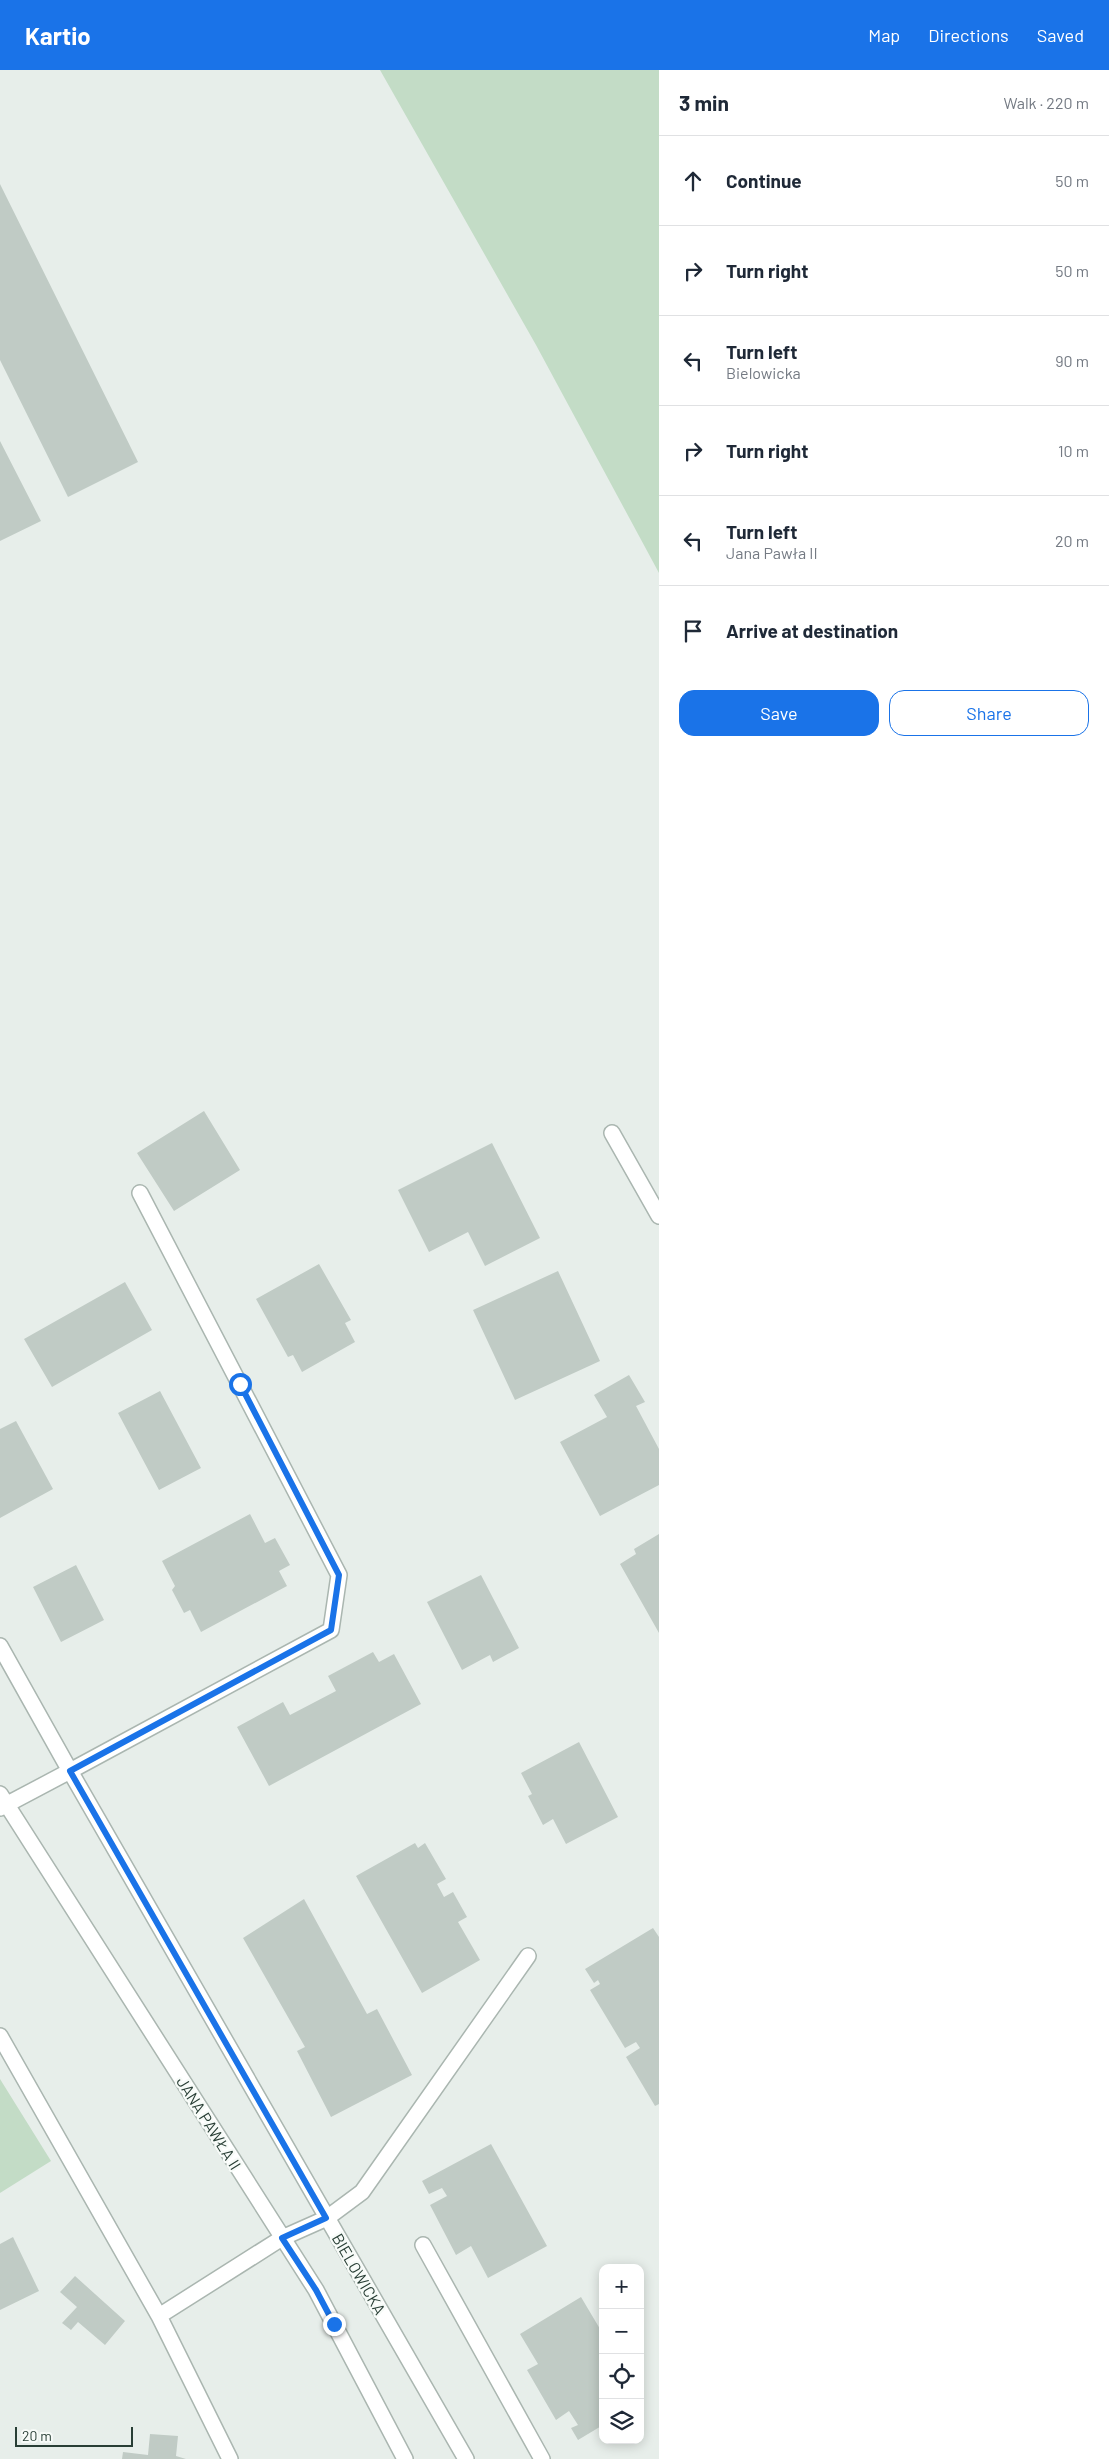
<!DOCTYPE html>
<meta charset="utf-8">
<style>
:root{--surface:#fff;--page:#f2f2f3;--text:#1f2937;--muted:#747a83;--line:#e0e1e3;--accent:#1a73e8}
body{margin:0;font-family:Barlow,sans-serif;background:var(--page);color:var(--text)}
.controls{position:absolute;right:15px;bottom:15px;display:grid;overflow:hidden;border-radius:10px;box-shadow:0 2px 12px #0003}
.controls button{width:45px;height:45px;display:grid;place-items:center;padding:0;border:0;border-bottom:1px solid var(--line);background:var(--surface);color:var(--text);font:25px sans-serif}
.scale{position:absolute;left:15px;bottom:12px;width:118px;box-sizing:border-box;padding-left:5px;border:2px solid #283e35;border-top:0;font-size:14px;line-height:18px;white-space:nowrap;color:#283e35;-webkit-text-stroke:4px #f7fbf8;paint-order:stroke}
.stop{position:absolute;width:15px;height:15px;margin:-11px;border:4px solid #1a73e8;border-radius:50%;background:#fff}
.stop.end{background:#1a73e8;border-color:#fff;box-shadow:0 1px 5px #0008}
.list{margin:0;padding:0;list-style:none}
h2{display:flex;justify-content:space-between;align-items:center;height:65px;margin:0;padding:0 20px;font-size:21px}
h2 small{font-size:16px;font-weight:400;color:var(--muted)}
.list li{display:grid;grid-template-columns:32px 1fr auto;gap:15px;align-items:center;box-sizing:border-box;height:90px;padding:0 20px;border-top:1px solid var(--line)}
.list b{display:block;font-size:19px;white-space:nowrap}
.list p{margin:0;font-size:16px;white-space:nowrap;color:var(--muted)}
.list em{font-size:16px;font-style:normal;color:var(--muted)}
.actions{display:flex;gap:10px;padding:15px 20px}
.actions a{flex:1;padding:11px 0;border:1px solid var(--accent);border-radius:15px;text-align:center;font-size:18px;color:var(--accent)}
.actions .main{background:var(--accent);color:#fff}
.icon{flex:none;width:28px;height:28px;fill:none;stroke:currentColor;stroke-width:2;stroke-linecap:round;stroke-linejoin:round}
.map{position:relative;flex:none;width:659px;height:2389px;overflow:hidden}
header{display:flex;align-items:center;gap:30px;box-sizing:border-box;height:70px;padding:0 25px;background:var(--accent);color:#fff}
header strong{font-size:24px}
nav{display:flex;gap:28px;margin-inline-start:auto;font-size:18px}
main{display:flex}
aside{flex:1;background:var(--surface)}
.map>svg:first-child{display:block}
</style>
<header>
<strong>Kartio</strong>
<nav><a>Map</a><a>Directions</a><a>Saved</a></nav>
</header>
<main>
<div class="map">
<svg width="659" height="2389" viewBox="0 0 659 2389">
<rect width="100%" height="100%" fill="#e7eeea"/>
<!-- green -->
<path fill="#c3dcc6" d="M380 0H659V503L536 275Z
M0 2009 51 2091 0 2123Z"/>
<!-- building -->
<path fill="#c0cbc5" d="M0 114 138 392 68 427 0 290Z
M0 371 41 451 0 471Z
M204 1041 240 1100 174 1141 137 1083Z
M492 1073 540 1168 485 1196 468 1162 429 1182 398 1120Z
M319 1194 351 1250 345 1253 355 1272 302 1302 293 1285 288 1287 256 1229Z
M558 1201 600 1291 515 1330 473 1240Z
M125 1212 152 1260 52 1317 24 1269Z
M629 1305 645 1332 636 1336 659 1379V1415L600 1446 560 1372 607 1347 594 1325Z
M160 1321 201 1398 159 1420 118 1343Z
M16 1351 53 1419 0 1448V1359Z
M250 1444 265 1473 275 1468 290 1495 279 1501 287 1516 201 1562 190 1540 184 1543 172 1520 175 1516 162 1491Z
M659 1464V1563L620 1494 636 1484 634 1479Z
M76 1495 104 1550 61 1572 33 1517Z
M481 1505 519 1578 493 1592 490 1585 462 1600 427 1532Z
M373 1582 379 1592 394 1584 421 1634 269 1716 237 1657 283 1632 290 1645 336 1621 328 1606Z
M579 1672 618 1747 566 1774 553 1749 543 1755 528 1726 532 1724 521 1703Z
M415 1773 418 1778 425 1773 446 1809 437 1814 444 1827 453 1822 467 1847 458 1852 480 1890 422 1923 356 1806Z
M304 1829 367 1944 377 1939 412 2005 331 2047 297 1981 305 1977 243 1868Z
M653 1858 659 1867V2034L655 2036 626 1987 640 1978 636 1972 625 1978 590 1920 600 1914 598 1910 594 1913 585 1899Z
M491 2074 547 2176 488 2208 471 2176 456 2185 430 2135 447 2126 442 2118 429 2124 422 2111Z
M13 2167 39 2221 0 2240V2174Z
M75 2206 125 2251 105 2275 78 2252 71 2260 62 2253 77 2237 60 2222Z
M581 2227 603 2264V2355L578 2370 571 2358 578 2355 569 2341 556 2350 527 2300 538 2294 520 2264Z
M150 2364 178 2366 176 2386 186 2389H122L123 2382 148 2385Z"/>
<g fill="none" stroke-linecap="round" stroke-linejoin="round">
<!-- service casing -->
<g stroke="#aab6b0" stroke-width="18">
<path id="service" d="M612 1063 659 1146
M70 1701 331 1560 339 1505 140 1123
M327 2148 362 2122 528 1886"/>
</g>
<!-- minor casing -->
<g stroke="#aab6b0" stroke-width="18">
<path id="minor" d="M0 1576 70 1701 466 2389
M0 1724 316 2220 405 2389
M0 1738 70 1701
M0 1966 159 2246 230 2389
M423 2175 542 2389
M159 2246 282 2168 327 2148"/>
</g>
<!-- service -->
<use href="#service" stroke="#fff" stroke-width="15"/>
<!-- minor -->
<use href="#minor" stroke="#fff" stroke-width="15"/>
</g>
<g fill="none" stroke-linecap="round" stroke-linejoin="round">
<!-- route -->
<path stroke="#1a73e8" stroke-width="6" d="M240 1314 339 1505 331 1560 70 1701 326 2148 282 2168 316 2220 334 2254"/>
</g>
<g text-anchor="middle" stroke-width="4.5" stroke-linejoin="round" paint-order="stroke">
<!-- street labels -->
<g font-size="16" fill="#283e35" stroke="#f7fbf8">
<text transform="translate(209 2053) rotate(58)" y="6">JANA PAWŁA II</text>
<text transform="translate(359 2204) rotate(60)" y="6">BIELOWICKA</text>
</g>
</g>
</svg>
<div class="controls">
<button>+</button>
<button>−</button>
<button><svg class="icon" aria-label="locate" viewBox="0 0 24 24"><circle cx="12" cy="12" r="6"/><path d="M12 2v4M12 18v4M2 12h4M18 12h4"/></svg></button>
<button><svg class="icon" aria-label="layers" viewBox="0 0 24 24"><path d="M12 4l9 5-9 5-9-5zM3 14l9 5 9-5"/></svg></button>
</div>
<div class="scale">20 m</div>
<div class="stop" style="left:240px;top:1314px"></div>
<div class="stop end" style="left:334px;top:2254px"></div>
</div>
<aside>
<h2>3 min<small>Walk · 220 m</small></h2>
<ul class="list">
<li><svg class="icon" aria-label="ahead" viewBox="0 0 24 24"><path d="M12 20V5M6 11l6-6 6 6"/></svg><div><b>Continue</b></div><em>50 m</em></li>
<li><svg class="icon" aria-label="right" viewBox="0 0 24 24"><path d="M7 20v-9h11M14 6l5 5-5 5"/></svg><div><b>Turn right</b></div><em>50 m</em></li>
<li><svg class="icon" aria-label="left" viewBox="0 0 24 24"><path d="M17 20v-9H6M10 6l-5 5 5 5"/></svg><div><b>Turn left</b><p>Bielowicka</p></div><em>90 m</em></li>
<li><svg class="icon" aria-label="right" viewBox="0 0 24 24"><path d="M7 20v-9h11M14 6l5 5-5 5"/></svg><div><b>Turn right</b></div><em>10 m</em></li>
<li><svg class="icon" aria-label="left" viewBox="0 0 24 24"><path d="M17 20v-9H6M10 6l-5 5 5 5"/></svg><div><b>Turn left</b><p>Jana Pawła II</p></div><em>20 m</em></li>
<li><svg class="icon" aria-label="arrive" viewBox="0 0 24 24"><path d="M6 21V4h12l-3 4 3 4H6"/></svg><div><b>Arrive at destination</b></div></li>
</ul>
<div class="actions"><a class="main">Save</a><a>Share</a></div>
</aside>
</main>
